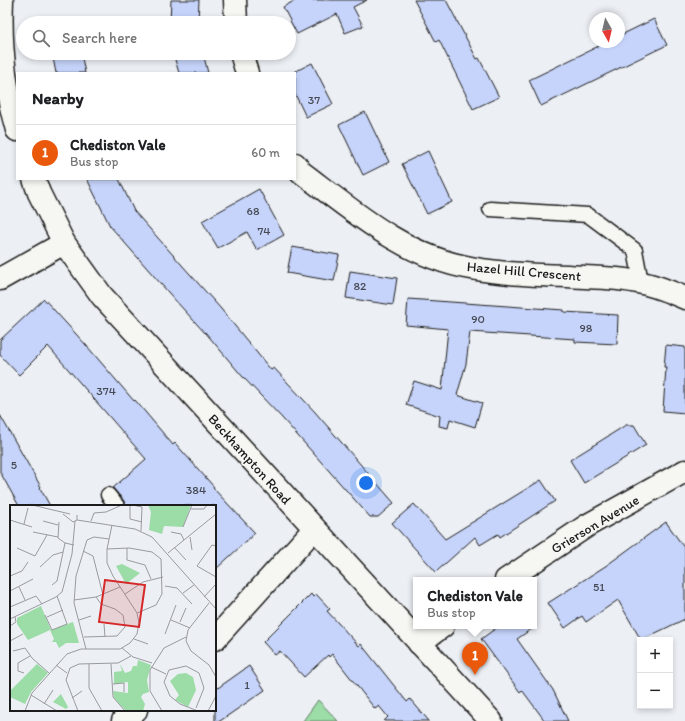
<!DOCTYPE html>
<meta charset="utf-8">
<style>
:root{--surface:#fff;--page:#f6f6f6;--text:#202124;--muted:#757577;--line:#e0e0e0;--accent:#ea580c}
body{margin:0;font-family:Itim,sans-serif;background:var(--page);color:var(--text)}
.controls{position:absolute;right:12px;bottom:12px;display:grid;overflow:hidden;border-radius:0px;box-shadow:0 2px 6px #0003}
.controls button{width:36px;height:36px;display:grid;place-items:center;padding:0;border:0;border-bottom:1px solid var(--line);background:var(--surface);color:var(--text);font:20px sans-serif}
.compass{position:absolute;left:589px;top:12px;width:36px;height:36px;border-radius:50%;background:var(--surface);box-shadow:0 2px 6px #0003;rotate:172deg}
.you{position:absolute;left:366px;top:483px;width:14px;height:14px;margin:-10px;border:3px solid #fff;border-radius:50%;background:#1a73e8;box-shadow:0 0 0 6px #1a73e833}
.badge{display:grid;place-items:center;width:26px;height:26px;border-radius:50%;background:var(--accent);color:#fff;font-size:13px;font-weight:700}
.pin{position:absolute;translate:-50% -33px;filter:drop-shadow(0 1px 2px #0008)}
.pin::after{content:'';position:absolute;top:21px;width:14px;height:12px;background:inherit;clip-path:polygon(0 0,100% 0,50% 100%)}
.popup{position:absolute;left:413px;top:577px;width:124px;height:52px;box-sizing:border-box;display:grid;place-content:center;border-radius:0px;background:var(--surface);filter:drop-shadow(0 1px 3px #0005);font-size:13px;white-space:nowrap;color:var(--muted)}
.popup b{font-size:15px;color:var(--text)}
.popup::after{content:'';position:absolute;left:50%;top:100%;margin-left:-8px;border:8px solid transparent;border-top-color:var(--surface)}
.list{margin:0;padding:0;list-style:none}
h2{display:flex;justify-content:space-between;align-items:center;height:52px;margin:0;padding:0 16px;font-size:17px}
h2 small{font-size:13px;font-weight:400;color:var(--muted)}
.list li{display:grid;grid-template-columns:26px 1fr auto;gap:12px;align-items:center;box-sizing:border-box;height:56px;padding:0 16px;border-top:1px solid var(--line)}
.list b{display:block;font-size:15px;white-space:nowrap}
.list p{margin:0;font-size:13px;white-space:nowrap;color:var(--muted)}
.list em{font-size:13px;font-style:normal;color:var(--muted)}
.icon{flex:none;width:22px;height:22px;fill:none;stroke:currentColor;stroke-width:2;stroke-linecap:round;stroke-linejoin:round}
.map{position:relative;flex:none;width:685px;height:721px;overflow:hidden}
.search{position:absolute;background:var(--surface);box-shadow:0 2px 6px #0003;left:16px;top:16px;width:280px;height:44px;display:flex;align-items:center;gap:10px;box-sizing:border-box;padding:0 14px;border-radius:22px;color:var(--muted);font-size:15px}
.panel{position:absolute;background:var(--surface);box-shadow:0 2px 6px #0003;left:16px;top:72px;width:280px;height:108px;border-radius:0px}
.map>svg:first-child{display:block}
</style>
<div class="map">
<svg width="685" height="721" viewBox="0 0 685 721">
<rect width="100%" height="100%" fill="#eceff4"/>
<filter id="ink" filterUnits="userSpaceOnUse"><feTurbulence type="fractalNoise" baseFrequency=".025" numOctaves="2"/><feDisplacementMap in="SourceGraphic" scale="8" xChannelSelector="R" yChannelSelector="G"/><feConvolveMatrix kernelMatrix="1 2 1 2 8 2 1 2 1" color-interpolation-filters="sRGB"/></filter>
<g filter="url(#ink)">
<!-- green -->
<path fill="#9cdca6" stroke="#5c7c61" d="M318 700 338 721H303Z"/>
<!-- building -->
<path fill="#c6d4fb" stroke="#1c1c1c" d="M171 0H199L198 23H165L170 22Z
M296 0H367L353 7 363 26 345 33 337 14 297 34 283 7Z
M414 0H446L477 59 479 58 499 97 473 109 439 40 436 42Z
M654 19 667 45 541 106 529 80 607 42H619V36Z
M52 53H81L85 73H56Z
M173 53H203L208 73H179Z
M312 63 333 104 306 117 295 94V73H292Z
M365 112 389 162 363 175 339 125Z
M428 151 452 202 427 214 402 164Z
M87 179H119L134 211 221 309 271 370 274 368 315 412 394 503 378 517H370L282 418 242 376 205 332V333L175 300 110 226Z
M259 189 284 235 257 250 247 232 218 248 202 221Z
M292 247 339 255 334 281 287 273Z
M350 271 397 278 393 305 346 298Z
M44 299 86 345 134 401 135 400 173 445 175 443 214 487 213 488 255 533 215 570V506H126L124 501 113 488 146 459 48 346 19 375 0 355V340Z
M408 299 564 310V312L618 315 617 344 575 342V339L470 332 466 364 457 395 482 403 475 427 450 419 448 428 439 426 440 416 406 405 414 381 442 390 448 329 406 325Z
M666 345 685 347V413L663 411 666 367H664Z
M0 415 41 487 40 488 50 506H19L0 472Z
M626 425H634L646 445 584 483 570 460Z
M541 480 555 501 500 537 498 534 480 545 475 537 436 572 392 523 414 504 445 539Z
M666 522 685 549V619L641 640 618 600 586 622 582 616 565 628 548 603 607 565Z
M311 594 313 597 316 594 330 609 327 611 359 646 361 644 407 702 410 699 429 721H384L388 717 379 706 375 709 332 654 329 657 328 655 304 677 280 651 275 655 263 642Z
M499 626H536L517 639 553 690 568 721H545L522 690 520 692 481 639Z
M249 666 265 690 220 721H215V690Z"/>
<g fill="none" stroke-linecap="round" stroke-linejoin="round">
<!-- service casing -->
<g stroke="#1c1c1c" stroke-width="17">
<path id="service" d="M490 209 588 215 635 250 641 282
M108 495 117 506"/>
</g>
<!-- minor casing -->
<g stroke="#1c1c1c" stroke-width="25">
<path id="minor" d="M235 0 236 23
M241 53 247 73
M295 164 301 172C353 211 405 257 471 268 508 275 547 275 585 277 604 278 624 278 642 283 657 286 671 292 685 298
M0 279 64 243
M506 580 588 525 685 471
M215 639 314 529
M419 643 443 626
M123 721 136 710"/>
</g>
<!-- tertiary casing -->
<g stroke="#1c1c1c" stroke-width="25">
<path id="tertiary" d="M2 0C0 43 5 89 17 130
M34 179 39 193 64 243 102 296 491 721"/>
</g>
<!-- service -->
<use href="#service" stroke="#f6f6f2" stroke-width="14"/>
<!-- minor -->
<use href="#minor" stroke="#f6f6f2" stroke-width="22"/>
<!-- tertiary -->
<use href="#tertiary" stroke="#f6f6f2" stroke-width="22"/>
</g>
</g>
<g text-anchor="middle" stroke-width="4" stroke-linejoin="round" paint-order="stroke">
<!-- number labels -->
<g font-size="12" fill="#464a54">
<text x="314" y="104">37</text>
<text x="253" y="215">68</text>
<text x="264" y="235">74</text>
<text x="360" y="290">82</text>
<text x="478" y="323">90</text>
<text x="586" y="332">98</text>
<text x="106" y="395">374</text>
<text x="14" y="469">5</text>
<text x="196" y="494">384</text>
<text x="599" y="591">51</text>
<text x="247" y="689">1</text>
</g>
<!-- street labels -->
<g font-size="14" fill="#1c1c1c" stroke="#f6f6f2">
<text transform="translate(524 271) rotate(5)" y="5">Hazel Hill Crescent</text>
<text transform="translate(250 459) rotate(48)" y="5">Beckhampton Road</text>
<text transform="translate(595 524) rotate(-31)" y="5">Grierson Avenue</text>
</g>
</g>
<!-- overview -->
<g transform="translate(10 505)">
<rect width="206" height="206" fill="#eceff4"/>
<path d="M138 0H181L173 22 154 21 152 29 139 25 141 7ZM112 59 130 68 116 79 106 61ZM31 101 41 125 63 117 69 138H56L49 143 46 137H42L44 134 40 125 18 135 7 119V113ZM128 155 141 160 137 175 139 187 133 189 131 192 135 199 133 206H116L104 193 103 186 118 188V177L104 179V167L112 166 110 159 115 168 121 166 123 161H127ZM27 159 38 168 21 187 15 199 0 192V186ZM176 168 183 172 186 185 178 202 165 195 169 190 160 176 168 169ZM51 189 58 202 56 204 43 197Z" fill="#9cdca6"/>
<path fill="none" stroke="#999b9e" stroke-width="1" d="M22 0 60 9M120 0V14L132 17M122 0 132 2 131 26M181 4H194L197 0M53 9 63 17 67 15V10M0 15 22 22M67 15 125 24 142 32 206 104M33 16 48 20M81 16 84 8 96 7 112 0M49 17 48 33 55 38 64 40M14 19 18 3M173 22 182 0M23 27 48 32M161 27 171 29 174 35M180 32 182 45M206 41 202 40 187 61 206 72M164 42 176 55M7 43 25 51 37 30M117 43V55L135 60 141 74M97 44 119 43 142 47 151 54 152 89 146 100 127 108M73 46 83 51 93 90M158 48 206 9M30 62 43 50 53 47M0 71 12 66 18 57M42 80 47 76 55 38M155 81 167 83 182 99M9 82 15 95M0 86 23 74M173 88 184 80M115 89 133 77 153 72M194 92 206 79M64 95 86 92 110 82M199 98 178 125 176 136 181 146 199 160 206 172M0 102 26 91 32 99M35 110 42 125 57 119 47 91M37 112 53 105M0 114 46 92 52 87 62 49 65 16M69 115 81 111M161 115 180 123M170 117 176 103M94 119 95 132M0 121 6 117 5 112M155 129 166 100M74 132 107 131 115 122 113 110 105 104 91 99 86 92M124 134 138 139M0 136 13 129M112 143 123 152 142 158M76 144 64 98 66 71 77 35 84 32 99 34M3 146 15 143 22 153 39 168M79 159V183L92 206M101 159 103 192 115 206M46 160 57 168M141 162 156 169M14 168 8 166V158L20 151M103 179 114 178V187M21 190 47 206M62 193 72 186M34 199 43 185M186 203 194 183 189 168 176 161 159 165 154 177 160 191 170 199 188 206M15 206 22 188 57 149 71 144H110L120 138 127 129 129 118 127 108 103 71 97 58V44L102 20M68 206 56 175 60 163 69 159 108 158 121 151M152 206 140 186V165L154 143 176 132M198 206 206 191"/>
<path fill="#d62828" fill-opacity="0.15" stroke="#d62828" stroke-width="2" d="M95 75 135 80 129 122 89 117Z"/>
<rect width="206" height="206" fill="none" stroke="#1c1c1c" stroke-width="2"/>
</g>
</svg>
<div class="controls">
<button>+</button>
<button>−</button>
</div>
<svg class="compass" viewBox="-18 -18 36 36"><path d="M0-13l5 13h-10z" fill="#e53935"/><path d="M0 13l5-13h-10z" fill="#757577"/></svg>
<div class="you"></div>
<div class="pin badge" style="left:475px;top:675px">1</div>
<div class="popup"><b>Chediston Vale</b>Bus stop</div>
<div class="search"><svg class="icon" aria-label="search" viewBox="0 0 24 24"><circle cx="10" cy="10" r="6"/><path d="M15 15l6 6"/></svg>Search here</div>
<section class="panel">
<h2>Nearby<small></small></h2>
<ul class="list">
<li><span class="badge">1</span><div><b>Chediston Vale</b><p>Bus stop</p></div><em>60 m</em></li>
</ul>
</section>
</div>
